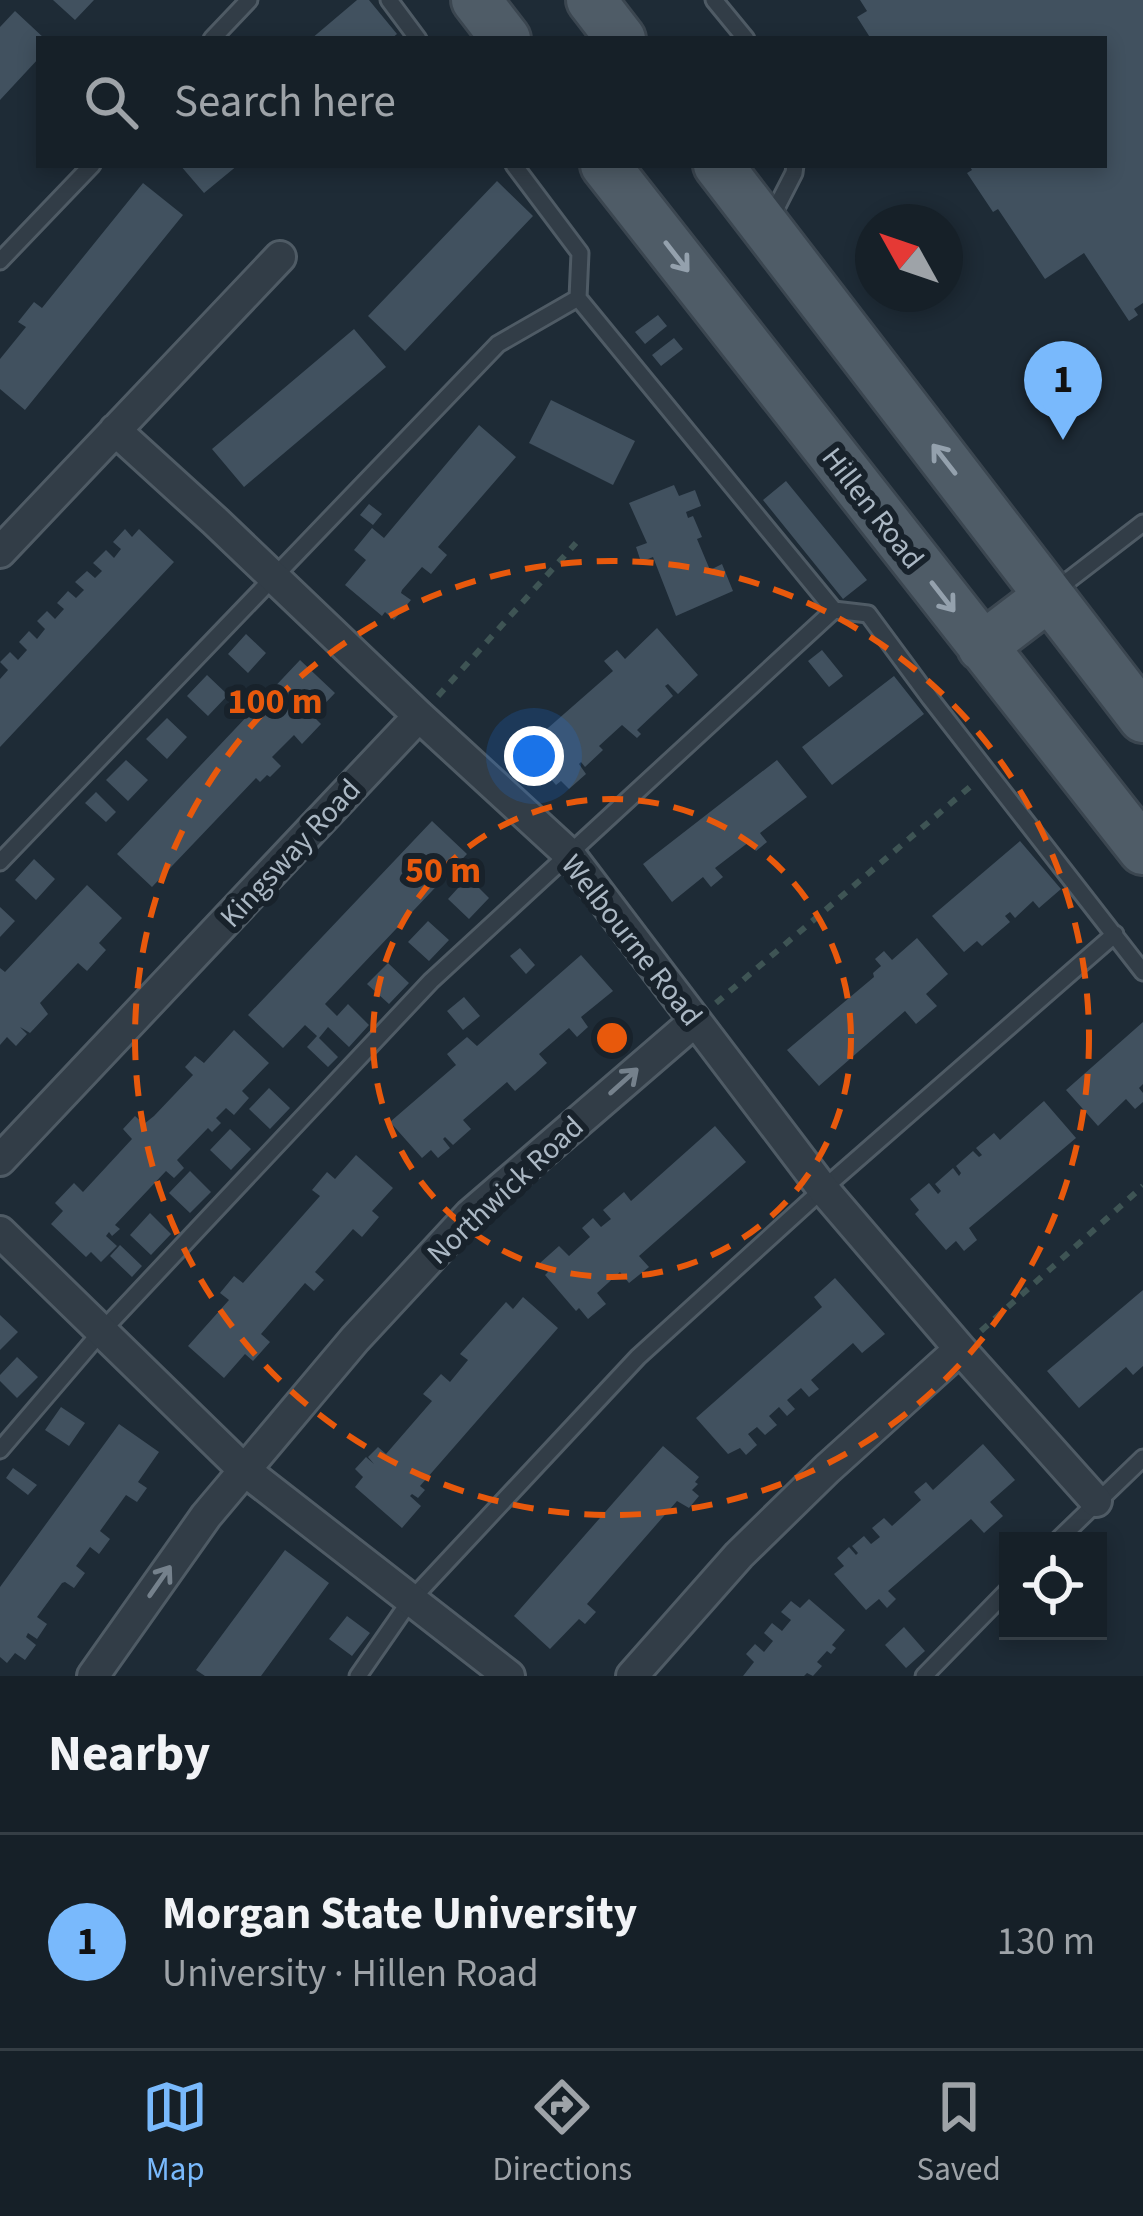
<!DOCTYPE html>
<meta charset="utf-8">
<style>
:root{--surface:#162028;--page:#232d34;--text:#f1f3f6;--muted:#9ea3a8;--line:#353e45;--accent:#79b9fc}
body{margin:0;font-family:"Source Sans 3",sans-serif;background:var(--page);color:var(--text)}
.controls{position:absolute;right:36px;bottom:36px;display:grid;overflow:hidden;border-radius:0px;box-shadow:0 6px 18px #0003}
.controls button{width:108px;height:108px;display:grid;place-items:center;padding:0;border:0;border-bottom:3px solid var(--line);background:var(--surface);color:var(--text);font:60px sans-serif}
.compass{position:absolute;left:855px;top:204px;width:108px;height:108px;border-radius:50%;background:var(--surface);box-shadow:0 6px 18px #0003;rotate:310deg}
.you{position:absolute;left:534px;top:756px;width:42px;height:42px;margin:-30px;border:9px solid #fff;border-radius:50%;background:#1a73e8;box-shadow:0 0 0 18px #1a73e833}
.badge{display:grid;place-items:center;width:78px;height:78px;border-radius:50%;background:var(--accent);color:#111;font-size:39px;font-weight:700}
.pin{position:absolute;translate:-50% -99px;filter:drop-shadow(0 3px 6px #0008)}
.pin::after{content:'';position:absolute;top:63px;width:42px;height:36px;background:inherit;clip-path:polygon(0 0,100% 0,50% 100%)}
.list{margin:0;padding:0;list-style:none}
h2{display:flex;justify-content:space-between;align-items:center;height:156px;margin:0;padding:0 48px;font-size:51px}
h2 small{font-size:39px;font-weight:400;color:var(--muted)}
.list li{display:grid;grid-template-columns:78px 1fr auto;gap:36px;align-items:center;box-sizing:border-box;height:216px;padding:0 48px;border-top:3px solid var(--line)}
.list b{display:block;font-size:45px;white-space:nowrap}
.list p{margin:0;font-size:39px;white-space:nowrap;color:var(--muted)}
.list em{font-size:39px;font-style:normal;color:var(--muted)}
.icon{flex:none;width:66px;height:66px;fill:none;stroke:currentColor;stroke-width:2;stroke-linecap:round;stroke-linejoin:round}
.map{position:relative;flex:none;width:1143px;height:1676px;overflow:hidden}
.search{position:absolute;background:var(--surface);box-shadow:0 6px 18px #0003;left:36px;right:36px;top:36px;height:132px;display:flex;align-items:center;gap:30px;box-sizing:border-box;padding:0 42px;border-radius:0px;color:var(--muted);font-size:45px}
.sheet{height:372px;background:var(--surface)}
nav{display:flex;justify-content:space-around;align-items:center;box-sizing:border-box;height:168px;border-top:3px solid var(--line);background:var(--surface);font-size:33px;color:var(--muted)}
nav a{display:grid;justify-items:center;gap:6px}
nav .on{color:var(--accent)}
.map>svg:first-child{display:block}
</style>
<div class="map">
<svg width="1143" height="1676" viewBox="0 0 1143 1676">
<rect width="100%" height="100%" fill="#1e2b36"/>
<!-- building -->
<path fill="#41515f" d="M53 0H94L75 20Z
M357 0H369L397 34 391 39H311Z
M860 0H1143V303L1134 309 1138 315 1129 321 1084 253 1045 279 998 209 993 212 967 173 972 170 969 165H1104V39H871L857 17 867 11Z
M15 11 45 39H39V58L0 100V27Z
M180 165H238L204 193Z
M497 181 533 216 405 351 368 316Z
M143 183 183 215 25 410 0 389V359L26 327 18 322 34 302 42 308Z
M658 315 667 326 645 344 635 332Z
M354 329 386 367 244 487 212 449Z
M674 338 683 349 661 366 652 355Z
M551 400 635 441 613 485 529 443Z
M479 425 516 457 438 547 447 555 431 574 422 567 402 590 401 593 411 600 394 620 385 612 382 616 345 585 366 560 354 550 372 528 384 538Z
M786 481 867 580 843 599 763 500Z
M674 485 679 496 695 490 701 506 686 512 688 518 693 516 702 537 697 539 710 570 722 564 733 591 676 616 653 557 641 562 636 547 647 543 629 503Z
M369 504 382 514 373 525 360 515Z
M125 529 132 537 139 529 174 562 0 747V679L8 670 0 662 10 652 18 660 27 650 19 642 29 631 37 639 45 629 37 621 47 611 55 619 64 609 57 603 68 591 76 598 84 590 75 582 87 571 95 578 102 571 93 563 106 550 114 558 121 549 113 542Z
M657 628 698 675 678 694 668 684 665 686 673 696 637 730 641 734 637 738 622 725 599 746 603 750 585 767 581 762 579 764 586 774 569 789 561 781 556 785 524 749 613 671 604 661 617 650 625 659Z
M246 634 266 653 248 673 228 654Z
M822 650 843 676 829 687 808 661Z
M300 660 335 693 313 716 321 724 302 744 294 735 272 757 281 766 270 777 267 775 260 782 256 778 152 887 117 854Z
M207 675 228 695 208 716 187 696Z
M894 676 924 714 832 785 802 747Z
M167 718 187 737 167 759 146 739Z
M126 760 148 780 128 801 106 780Z
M777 760 807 797 760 833 767 842 756 851 749 842 715 868 723 877 711 887 703 877 672 902 643 864Z
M96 792 116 812 106 822 85 803Z
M432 821 467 854 325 1004 337 1016 348 1004 369 1025 349 1047 328 1027 319 1038 338 1057 328 1067 307 1047 317 1036 305 1025 283 1048 248 1015Z
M1020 841 1061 889 1039 908 1033 901 1015 918 1010 912 1005 916 1010 922 982 946 977 941 964 952 932 916Z
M34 859 55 879 36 900 15 880Z
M468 877 489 898 469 919 448 899Z
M87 885 122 918 99 943 106 950 87 971 78 963 40 1003 48 1014 30 1033 20 1027 27 1034 16 1046 7 1037 0 1045V968L5 972Z
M0 907 15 921 0 937Z
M428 921 449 940 429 961 408 942Z
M917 938 948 974 926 994 937 1006 916 1024 905 1011 819 1086 787 1050 874 977 873 973 881 966 875 959 884 951 892 960Z
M520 948 535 965 526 974 510 956Z
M581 955 613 991 581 1017 588 1027 577 1037 569 1028 539 1054 547 1063 535 1074 515 1091 507 1082 463 1120 471 1129 453 1145 445 1137 443 1139 450 1148 438 1158 431 1150 422 1158 390 1122 456 1065 447 1054 467 1037 477 1046Z
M388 963 409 983 389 1004 367 984Z
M464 997 480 1016 463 1030 447 1011Z
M1143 1022V1084L1139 1088 1143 1093V1102L1135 1109 1126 1099 1098 1126 1066 1090Z
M234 1030 269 1063 242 1091 249 1098 234 1115 226 1108 216 1118 221 1123 212 1132 208 1128 177 1160 184 1168 174 1178 166 1171 115 1225 120 1229 112 1236 109 1232 106 1236 117 1246 101 1262 91 1252 86 1257 51 1224 63 1211 55 1203 74 1183 83 1192 132 1139 123 1129 135 1116 144 1124 154 1116 193 1075 185 1067 195 1056 204 1063Z
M269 1088 290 1108 270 1129 249 1109Z
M1044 1101 1076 1138 969 1228 977 1240 964 1251 956 1241 946 1250 915 1214 919 1210 910 1199 929 1183 938 1194 941 1191 935 1184 953 1168 959 1176 961 1173 956 1166 973 1151 979 1157 982 1155 976 1148 994 1133 1000 1140Z
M715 1126 746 1162 639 1256 649 1267 629 1283 620 1272 597 1293 606 1304 588 1319 579 1308 576 1311 545 1275 548 1272 540 1263 559 1246 569 1256 590 1237 582 1228 593 1218 601 1227 611 1219 603 1210 624 1192 631 1201Z
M230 1129 251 1149 231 1170 210 1150Z
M356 1155 393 1188 372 1211 379 1217 362 1237 353 1229 315 1272 324 1280 314 1291 305 1283 261 1334 270 1342 253 1361 245 1354 224 1378 188 1346 229 1300 220 1293 234 1276 243 1283 320 1196 312 1190 327 1172 335 1179Z
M190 1171 211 1192 190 1213 169 1193Z
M150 1213 171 1234 151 1255 130 1235Z
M120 1245 142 1266 132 1277 110 1256Z
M835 1278 885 1334 862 1353 853 1343 811 1380 819 1389 809 1397 801 1388 787 1400 795 1409 787 1416 779 1407 769 1416 777 1425 765 1435 757 1427 748 1434 757 1445 746 1455 740 1448 728 1454 696 1418 822 1307 814 1297Z
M1143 1290V1366L1133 1375 1126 1367 1079 1408 1047 1371Z
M523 1297 558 1328 420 1486 425 1490 418 1498 412 1494 410 1496 421 1506 402 1528 355 1487 363 1477 355 1469 366 1457 374 1464 368 1457 378 1447 386 1454 432 1401 423 1394 441 1374 450 1382 468 1360 460 1354 506 1302 513 1309Z
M0 1315 18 1332 0 1350Z
M17 1357 38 1377 17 1398 0 1381V1375Z
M61 1407 85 1423 69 1446 45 1430Z
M119 1424 159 1452 138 1482 147 1488 137 1502 126 1495 100 1531 110 1539 99 1554 90 1547 76 1566 85 1573 74 1588 65 1582 62 1583 37 1617 47 1624 37 1639 28 1633 26 1637 36 1645 25 1660 15 1653 7 1663 0 1657V1587Z
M983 1444 1015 1480 990 1502 1003 1516 984 1533 971 1519 888 1591 896 1599 887 1608 879 1599 866 1610 834 1574 844 1566 837 1558 849 1547 856 1555 858 1553 852 1546 864 1536 871 1544 880 1537 872 1528 884 1518 892 1526 921 1500 914 1492 926 1482 933 1490Z
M663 1446 699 1477 695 1482 698 1484 692 1490 699 1496 689 1508 677 1501 587 1604 596 1612 585 1624 579 1619 550 1649 514 1616Z
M13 1468 37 1485 28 1495 6 1478Z
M285 1550 329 1583 261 1676H205L196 1670Z
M809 1599 845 1630 832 1645 836 1648 831 1654 827 1651 817 1662 822 1666 813 1676 807 1673 804 1676H743L754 1662 746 1654 755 1644 764 1652 773 1641 764 1633 772 1623 782 1631 791 1620 781 1612 791 1601 800 1608Z
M347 1616 370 1633 352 1656 329 1639Z
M904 1627 925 1651 906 1668 885 1645Z"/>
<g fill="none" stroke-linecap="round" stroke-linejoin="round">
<!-- service casing -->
<g stroke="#4f5b65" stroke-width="21">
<path id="service" d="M389 0 418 39
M714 0 746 39
M212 39 249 0
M514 165 580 253 578 298 834 610 868 614 930 698 1143 972
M770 220 794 173 795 165
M0 261 92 165
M1056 590 1143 523
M0 862 498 344 578 298
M0 1450 101 1332 431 981 834 610
M1057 1541 1143 1458
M358 1676 410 1601 638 1357 823 1189 1115 934
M924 1676 1008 1590"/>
</g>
<!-- minor casing -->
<g stroke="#4f5b65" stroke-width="36">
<path id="minor" d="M115 430 215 521 419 716 569 854 823 1189 960 1349 1096 1501
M0 552 280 257
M0 1160 419 716
M0 1232 243 1469 509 1676
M93 1676 206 1516 355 1339 470 1215 695 1021
M632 1676 739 1555 827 1469 960 1349"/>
</g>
<!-- primary casing -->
<g stroke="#3b4650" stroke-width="54">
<path id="primary" d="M476 0 506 39
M591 0 621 39
M605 165 1143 850
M718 165 1143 718
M982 647 1049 596"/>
</g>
<!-- path -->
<path stroke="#3e5454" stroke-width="6" stroke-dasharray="9 9" stroke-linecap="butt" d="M438 696 576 543
M716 1003 971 786
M981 1331 1143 1186"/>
<!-- service -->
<use href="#service" stroke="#323d47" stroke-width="15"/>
<!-- minor -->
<use href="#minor" stroke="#323d47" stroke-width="30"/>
<!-- primary -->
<use href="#primary" stroke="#4f5c67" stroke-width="48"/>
</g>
<!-- one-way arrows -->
<defs><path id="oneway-shaft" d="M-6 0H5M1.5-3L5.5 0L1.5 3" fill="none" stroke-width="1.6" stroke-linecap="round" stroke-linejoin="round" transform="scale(3)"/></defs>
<g stroke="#94a1ad">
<use href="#oneway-shaft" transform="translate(677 257) rotate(52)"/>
<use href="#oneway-shaft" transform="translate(944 459) rotate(-128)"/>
<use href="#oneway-shaft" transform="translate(943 597) rotate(52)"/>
</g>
<g stroke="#75818c">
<use href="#oneway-shaft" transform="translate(624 1081) rotate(-42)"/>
<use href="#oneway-shaft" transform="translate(160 1581) rotate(-55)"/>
</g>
<!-- distance rings -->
<g fill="none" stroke="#e8590c" stroke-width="6" stroke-dasharray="21 15">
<circle cx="612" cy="1038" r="239"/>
<circle cx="612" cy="1038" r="477"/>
</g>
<g text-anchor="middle" stroke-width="12" stroke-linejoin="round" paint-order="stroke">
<!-- street labels -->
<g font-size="30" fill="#abb8c4" stroke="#18222b">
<text transform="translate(873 508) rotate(52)" y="10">Hillen Road</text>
<text transform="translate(290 853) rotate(-47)" y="10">Kingsway Road</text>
<text transform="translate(632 940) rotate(52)" y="10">Welbourne Road</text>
<text transform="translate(505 1190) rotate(-43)" y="10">Northwick Road</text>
</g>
</g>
<circle cx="612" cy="1038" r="18" fill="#e8590c" stroke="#18222b" stroke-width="6"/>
<g font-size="36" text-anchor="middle" font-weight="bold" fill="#e8590c" stroke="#18222b" stroke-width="12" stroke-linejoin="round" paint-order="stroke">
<text x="275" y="713">100 m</text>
<text x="443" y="882">50 m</text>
</g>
</svg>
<div class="controls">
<button><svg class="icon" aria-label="locate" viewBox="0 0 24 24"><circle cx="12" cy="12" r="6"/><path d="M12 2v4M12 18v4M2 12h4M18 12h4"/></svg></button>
</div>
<svg class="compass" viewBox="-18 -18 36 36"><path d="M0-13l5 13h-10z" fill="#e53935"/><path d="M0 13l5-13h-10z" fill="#9ea3a8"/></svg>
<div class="you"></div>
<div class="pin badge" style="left:1063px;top:440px">1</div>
<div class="search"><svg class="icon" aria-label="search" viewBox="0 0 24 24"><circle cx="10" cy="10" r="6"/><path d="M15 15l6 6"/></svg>Search here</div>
</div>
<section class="sheet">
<h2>Nearby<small></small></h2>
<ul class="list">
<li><span class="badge">1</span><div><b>Morgan State University</b><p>University · Hillen Road</p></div><em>130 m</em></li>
</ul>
</section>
<nav>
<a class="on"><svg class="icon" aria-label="map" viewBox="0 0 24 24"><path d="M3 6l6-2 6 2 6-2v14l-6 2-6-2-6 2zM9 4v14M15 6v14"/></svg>Map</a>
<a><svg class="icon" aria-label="directions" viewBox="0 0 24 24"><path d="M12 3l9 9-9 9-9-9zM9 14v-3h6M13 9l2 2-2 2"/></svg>Directions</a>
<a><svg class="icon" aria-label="saved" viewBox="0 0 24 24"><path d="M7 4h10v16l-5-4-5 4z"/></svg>Saved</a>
</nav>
